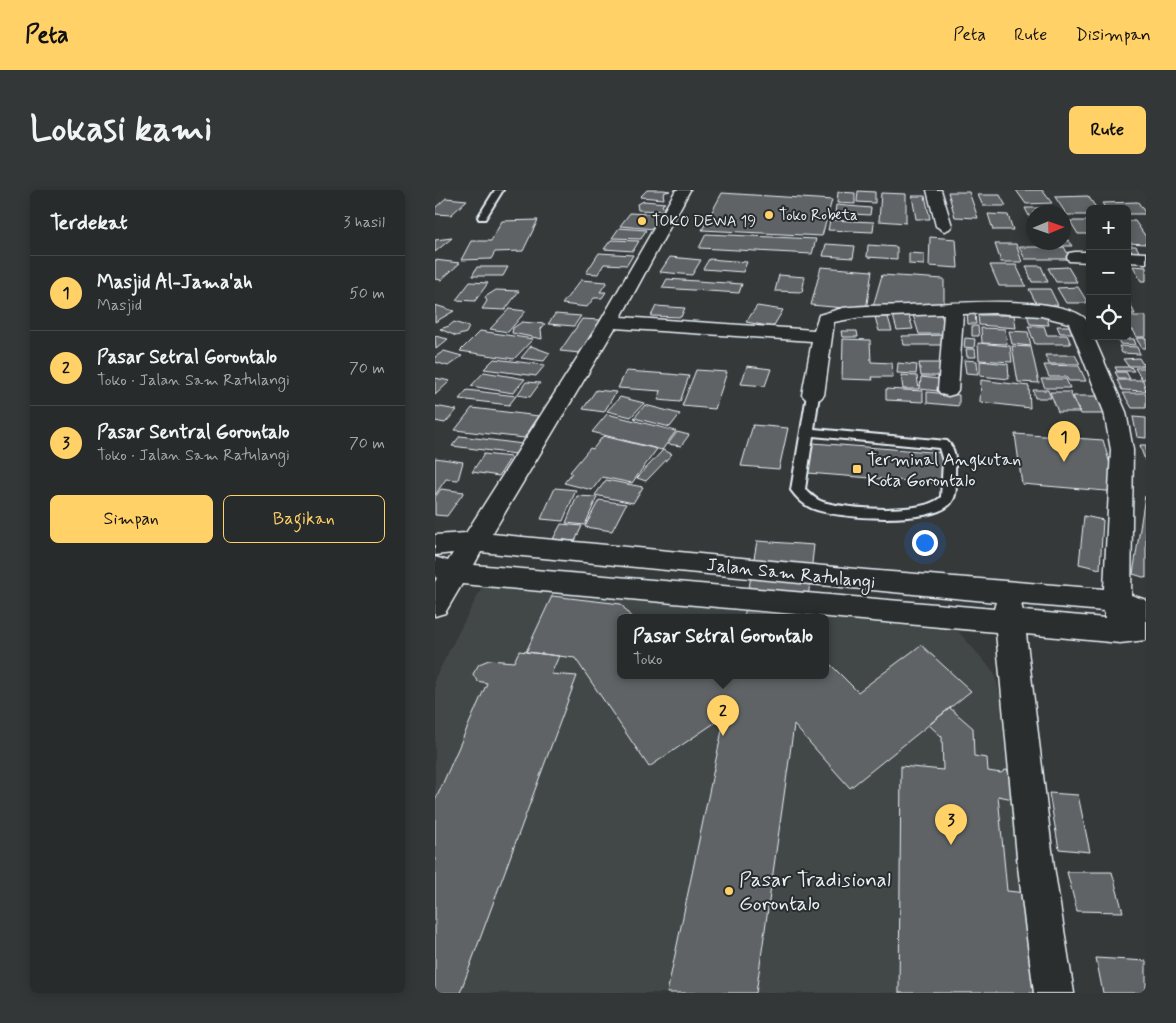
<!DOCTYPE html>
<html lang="id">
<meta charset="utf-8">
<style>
:root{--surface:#282b2c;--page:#343738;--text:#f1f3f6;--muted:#a5a7a9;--line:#444748;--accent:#ffd166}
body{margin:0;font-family:Mynerve,sans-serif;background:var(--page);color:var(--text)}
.controls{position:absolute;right:15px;top:15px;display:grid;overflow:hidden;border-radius:8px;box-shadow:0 2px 12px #0003}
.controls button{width:45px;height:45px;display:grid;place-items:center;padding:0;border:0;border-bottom:1px solid var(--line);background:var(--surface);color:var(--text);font:25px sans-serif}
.compass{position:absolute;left:591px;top:15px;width:45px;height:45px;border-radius:50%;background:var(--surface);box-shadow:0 2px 12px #0003;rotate:88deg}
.you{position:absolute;left:489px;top:352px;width:18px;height:18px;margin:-12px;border:4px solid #fff;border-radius:50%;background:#1a73e8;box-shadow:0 0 0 8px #1a73e833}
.badge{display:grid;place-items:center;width:32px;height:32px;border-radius:50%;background:var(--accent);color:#111;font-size:16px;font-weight:700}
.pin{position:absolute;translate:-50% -41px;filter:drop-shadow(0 1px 2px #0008)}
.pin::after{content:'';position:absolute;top:26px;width:18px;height:15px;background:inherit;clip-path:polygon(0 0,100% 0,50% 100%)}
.popup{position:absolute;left:182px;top:424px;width:212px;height:65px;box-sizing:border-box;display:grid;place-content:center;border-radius:8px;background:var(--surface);filter:drop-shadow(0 1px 4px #0005);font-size:16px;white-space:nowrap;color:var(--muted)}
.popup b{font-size:19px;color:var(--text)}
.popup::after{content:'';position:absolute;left:50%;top:100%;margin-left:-10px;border:10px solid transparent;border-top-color:var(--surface)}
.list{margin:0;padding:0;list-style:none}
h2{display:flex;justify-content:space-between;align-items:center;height:65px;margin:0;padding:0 20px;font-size:21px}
h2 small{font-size:16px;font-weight:400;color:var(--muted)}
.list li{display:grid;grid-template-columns:32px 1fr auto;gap:15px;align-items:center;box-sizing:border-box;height:75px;padding:0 20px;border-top:1px solid var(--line)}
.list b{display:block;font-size:19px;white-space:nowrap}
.list p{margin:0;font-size:16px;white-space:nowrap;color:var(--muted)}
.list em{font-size:16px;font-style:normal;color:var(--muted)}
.actions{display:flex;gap:10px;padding:15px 20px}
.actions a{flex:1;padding:11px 0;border:1px solid var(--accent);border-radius:8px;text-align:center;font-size:18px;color:var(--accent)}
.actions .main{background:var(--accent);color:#111}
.icon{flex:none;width:28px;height:28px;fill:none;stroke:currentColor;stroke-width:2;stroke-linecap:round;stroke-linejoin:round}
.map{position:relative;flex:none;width:711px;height:803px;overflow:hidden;border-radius:8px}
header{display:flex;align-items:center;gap:30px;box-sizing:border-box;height:70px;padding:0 25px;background:var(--accent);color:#111}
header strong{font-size:24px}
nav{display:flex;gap:28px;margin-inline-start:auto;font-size:18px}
.intro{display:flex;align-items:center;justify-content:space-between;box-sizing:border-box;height:120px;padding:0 30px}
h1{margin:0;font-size:35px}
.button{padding:12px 22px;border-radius:8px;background:var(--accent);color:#111;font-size:18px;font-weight:700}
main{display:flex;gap:30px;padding:0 30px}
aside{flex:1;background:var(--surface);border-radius:8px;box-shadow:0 2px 12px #0003}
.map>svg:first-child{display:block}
</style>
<header>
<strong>Peta</strong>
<nav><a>Peta</a><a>Rute</a><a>Disimpan</a></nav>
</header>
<div class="intro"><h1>Lokasi kami</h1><a class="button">Rute</a></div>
<main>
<aside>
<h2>Terdekat<small>3 hasil</small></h2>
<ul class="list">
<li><span class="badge">1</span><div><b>Masjid Al-Jama'ah</b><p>Masjid</p></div><em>50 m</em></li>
<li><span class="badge">2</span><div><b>Pasar Setral Gorontalo</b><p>Toko · Jalan Sam Ratulangi</p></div><em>70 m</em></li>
<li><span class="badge">3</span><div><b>Pasar Sentral Gorontalo</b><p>Toko · Jalan Sam Ratulangi</p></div><em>70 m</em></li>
</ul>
<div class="actions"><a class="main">Simpan</a><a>Bagikan</a></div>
</aside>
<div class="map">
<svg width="711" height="803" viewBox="0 0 711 803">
<rect width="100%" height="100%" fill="#35393a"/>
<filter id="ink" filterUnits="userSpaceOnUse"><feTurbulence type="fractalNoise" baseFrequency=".02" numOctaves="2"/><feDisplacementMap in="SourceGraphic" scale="10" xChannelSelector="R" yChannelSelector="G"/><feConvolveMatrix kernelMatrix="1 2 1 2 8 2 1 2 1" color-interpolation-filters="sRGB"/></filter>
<g filter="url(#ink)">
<!-- built -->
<path fill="#424647" d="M48 395 384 427H186V485H390L391 428 523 441 559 482 590 603 592 803H0V488Z"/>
<!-- building -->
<path fill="#5f6365" stroke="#e8f1f8" d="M212 0H228L235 1 228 3 229 9 205 7Z
M581 0H607L617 13 591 14Z
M423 1 440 2V13L422 12Z
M403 2 420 3V14L402 13Z
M513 2H534L543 28 520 27Z
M287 3 397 10 387 46 267 40Z
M446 3 471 4V33L444 31Z
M543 5H565L571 16H548Z
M477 6H490L495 29H481Z
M653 6 662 19H655V25H632L620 7Z
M11 8 32 10 16 25 0 24V18Z
M209 11 230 13 227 15 230 21 203 20 202 14Z
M703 12 711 24H692V19H671L667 13Z
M401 15 436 18 435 25 400 23Z
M590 18H616L618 22H598V34Z
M195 23 229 25 220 39 185 36Z
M553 24 573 25 578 40H558Z
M103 30 88 61 60 62 56 69 26 70 36 51H56L67 31Z
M395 30 439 32 438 42 393 40Z
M635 31H655V44H643Z
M692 31H700L711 47V54L692 53Z
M184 38 211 40 206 49 177 48Z
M271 44 381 49 377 64 264 58Z
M495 47 521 49 523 78 494 76Z
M17 48 0 62V50Z
M176 50 204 51 198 61 169 59Z
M628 50H633L637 56H618L616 52H628Z
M391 54 420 56 418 68 388 66Z
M560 54H581L587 72H566Z
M433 55 462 57V69L432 67Z
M692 56H701L707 67 692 66Z
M584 57H629L636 69H590Z
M164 63 198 65 192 75 169 74 163 84 151 83Z
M474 63 489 64V75L474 74Z
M235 67 266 70 257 85 225 82Z
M274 69 312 72 308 82 268 79Z
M0 70 25 73 6 90 0 89Z
M555 75H581L591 96H564Z
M591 76H606L613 92H597Z
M698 76 711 77V91H706Z
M42 77H73L68 86H37Z
M386 77 437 81 431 120 376 115Z
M633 77 642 92H621L613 78Z
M344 85 370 87 367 102 340 101Z
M447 85 509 89V116L437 120Z
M232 89 307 94 304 103 227 98Z
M146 90 172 92 165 102H171L167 108H159L152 117 127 114Z
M35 92 53 93 40 111 21 110Z
M643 97 653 113H631L622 98Z
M594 99H615L623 115H602Z
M61 100 84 101 70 120 47 119 52 111 50 107Z
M692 108 700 124H692Z
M0 115 19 121 0 132Z
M221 116 250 118 246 127 216 126Z
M322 116 348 120 338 137 311 132Z
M74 119 91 121 73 142 55 139Z
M532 123H540L541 134H533Z
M120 124 146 126 139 136 113 134Z
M506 124 512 144H484L478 125Z
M592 124 611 125 614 135 595 134Z
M543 125H579L581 138 544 135Z
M458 126H474L478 139 462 140Z
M692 126H711V147H702L698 140H692Z
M440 127H453L457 141H444Z
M147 129 166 130 145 163 125 161Z
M19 132 34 137 31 143 21 146 5 139 14 136Z
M87 132 110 134 106 139 107 149 77 143 78 138Z
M537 136H543L544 146H537Z
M593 136H609L612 145H632L636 154H600Z
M622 136H641L644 143H625Z
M546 138 570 139 572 154 547 153Z
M45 141 98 149 79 169 25 161Z
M406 141H422L423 147H407Z
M574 141 593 142 596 156 577 154Z
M511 145 514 155H469L467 146Z
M0 146 13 149 1 159Z
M530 148 540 149 539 158 529 157Z
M701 148H711V158H707Z
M408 149 435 150 436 172 457 173 458 187H437L438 190 407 189Z
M683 149H699L701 155 685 154Z
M543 153 575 156 577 172 544 170Z
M96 156 115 163 109 171 86 168Z
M577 156 596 157 604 193 583 192Z
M684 156 702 157 705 164 687 163Z
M531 159H540L541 167H532Z
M9 161 27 166 13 176 0 172V167Z
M610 165H640L645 174H614Z
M704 168 709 176H693L688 169Z
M59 169 110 175 101 186 49 179Z
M529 170 542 171 543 184 531 183Z
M545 171 573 174 574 189 545 186Z
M463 173 482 175 481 184 462 183Z
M484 173H508L511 186H486Z
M609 175 644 176 651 191H634L631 187H614Z
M312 176 336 179 330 196 306 194Z
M680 177H696L699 181H682Z
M700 178H711V189H707Z
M261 180 292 182 280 219 247 216Z
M191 181 234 184 254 186 245 212 223 210 226 201 183 198Z
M49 182 90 189 78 203 36 196Z
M680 182H691L695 189H684Z
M466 185 482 186 484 199H468Z
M486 187 512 190V202L485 199Z
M0 188 15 191 0 205Z
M606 189H631L635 198H610Z
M546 190 594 196 595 218 545 212Z
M682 190H708L711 201 687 200Z
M91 192 105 193 95 207 82 205Z
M451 199 488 201V212L451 210Z
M32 200 81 206 74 215 24 209Z
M161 200 181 202 169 222 148 219Z
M598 200H613L616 208H600Z
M492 202 524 205V216L492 213Z
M615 202H635L644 222H623Z
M688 203H711V218H697Z
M638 206H663L672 224H646Z
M185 207 209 213 196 227 172 221Z
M210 215 245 224 235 237 199 228Z
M0 216 22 220 10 233 0 231Z
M37 218 104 226 89 248 20 240Z
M172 224 241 241 227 260 157 242Z
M698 227 711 228V248L702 247Z
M318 235 353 238 344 279 306 276Z
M242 242 254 245 246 256 233 254Z
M580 244 668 250 683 302 587 294Z
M25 246 88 254 81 264 17 256Z
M168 246 222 259 197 293 167 287 157 300 129 293 137 283 135 282 155 258 158 259Z
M378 253 510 263 511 294 373 283Z
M705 255H711V273L706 259Z
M228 260 237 264 211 291 202 288Z
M49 264 76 267 64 286 37 282Z
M0 268 28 272 23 290 11 289 0 305Z
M171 290 208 297 198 313 160 305Z
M120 298 141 300 128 331 106 329Z
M6 299 29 302 12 326 0 325V307Z
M142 306 162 307 150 335 131 333Z
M710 306 711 307V388L698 384Z
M164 310 191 314 177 341 150 337Z
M649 326 668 330 665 379 644 374Z
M126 334 147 336 140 351 118 349Z
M322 351 379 355 371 427H309Z
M117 406 186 414 196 427H186V485H390V469L423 502 486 455 536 501 415 598 359 535 321 803H232L290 526 214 577 140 468 91 462Z
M84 461 124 466 116 484 142 486 25 803H0V611L52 493 42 491 38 484 44 474 54 470 79 472Z
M515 518 538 538 539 566 552 568 553 581 566 583 570 580 578 581 583 610 563 606 572 701 591 703 602 803H464L466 576 508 580 507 547 494 535Z
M614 603 643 605 655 662 624 659Z
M632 682H677L688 722 642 721Z
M661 768 711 771V803H668Z"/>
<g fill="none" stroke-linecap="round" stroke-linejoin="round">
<!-- lane casing -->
<g stroke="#e8f1f8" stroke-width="4">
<path id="lane" d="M60 0H68L50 29H44L43 27Z
M378 202 384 205 379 239 512 251C522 261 520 271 520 284 521 295 523 308 513 316 491 334 401 329 376 318 368 314 361 307 356 300L372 205ZM378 246 504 258 508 271 506 307C488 325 411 319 388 312 381 310 375 304 370 299Z"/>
</g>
<!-- street casing -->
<g stroke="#e8f1f8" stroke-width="3">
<path id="street" d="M241 0H255L186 127 379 140 384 125 408 118C429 115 451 116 473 115 515 114 612 104 647 126 654 130 655 139 655 146H658L691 222 698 260 696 405 711 410V450L685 453 591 444 619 677 639 803H599L583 677 561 442 27 394 10 423 0 426V392L2 388 0 387V367L13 371 18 363 0 365V345L31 343 165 132ZM559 123 606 126 634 133 669 222 676 260 669 399 431 380 57 344 180 138 377 151 367 205 371 209 378 211 385 209 389 205 399 132 426 127 509 124 503 200 506 204 513 206 520 204 523 200 528 124ZM46 362 561 412 559 419 39 375ZM586 414 669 421 670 428 588 421Z
M492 0H506L517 36 514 39 509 41 501 36Z
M640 62H655V72L634 71 632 67 634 63Z
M692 62 711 63V73L692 72Z"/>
</g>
<!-- lane -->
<use href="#lane" fill="#2a2d2e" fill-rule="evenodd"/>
<!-- street -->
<use href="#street" fill="#2a2d2e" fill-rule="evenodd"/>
</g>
</g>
<!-- markers -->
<g fill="#ffd166" stroke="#2a2d2e" stroke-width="2">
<circle cx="334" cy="25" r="5"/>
<circle cx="207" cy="31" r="5"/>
<rect x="417" y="274" width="10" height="10" rx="2.5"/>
<circle cx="294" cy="701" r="5"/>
</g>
<g text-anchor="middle" stroke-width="4" stroke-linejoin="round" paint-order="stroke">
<!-- far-poi labels -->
<g font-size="15" fill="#e8f1f8" stroke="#2a2d2e" text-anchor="start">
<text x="344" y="30">Toko Robeta</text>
<text x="217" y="36">TOKO DEWA 19</text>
</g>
<!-- poi labels -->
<g font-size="18" fill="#e8f1f8" stroke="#2a2d2e" text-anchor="start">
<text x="432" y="275">Terminal Angkutan<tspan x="432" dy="21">Kota Gorontalo</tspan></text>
</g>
<!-- street labels -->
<g font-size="18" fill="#e8f1f8" stroke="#2a2d2e">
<text transform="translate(356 383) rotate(6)" y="6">Jalan Sam Ratulangi</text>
</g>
<!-- near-poi labels -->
<g font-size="21" fill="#e8f1f8" stroke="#2a2d2e" text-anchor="start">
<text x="304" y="696">Pasar Tradisional<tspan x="304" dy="24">Gorontalo</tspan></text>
</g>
</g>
</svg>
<div class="controls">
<button>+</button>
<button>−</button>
<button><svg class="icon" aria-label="locate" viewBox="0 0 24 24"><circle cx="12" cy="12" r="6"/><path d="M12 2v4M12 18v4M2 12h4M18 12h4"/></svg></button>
</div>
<svg class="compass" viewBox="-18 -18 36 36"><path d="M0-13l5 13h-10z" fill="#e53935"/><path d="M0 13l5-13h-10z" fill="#a5a7a9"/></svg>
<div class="you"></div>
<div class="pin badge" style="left:629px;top:272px">1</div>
<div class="pin badge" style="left:288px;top:546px">2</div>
<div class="popup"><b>Pasar Setral Gorontalo</b>Toko</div>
<div class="pin badge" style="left:516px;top:655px">3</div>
</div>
</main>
